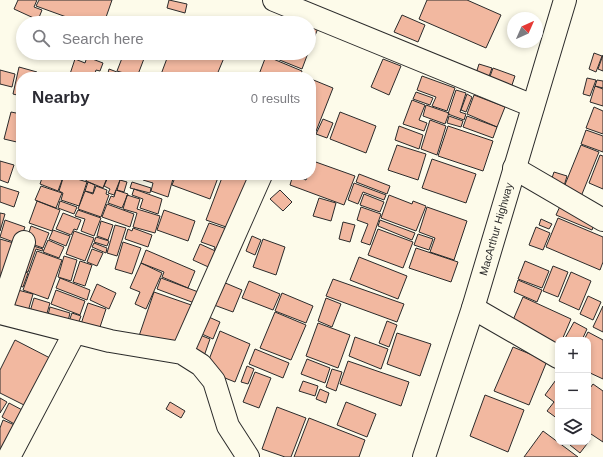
<!DOCTYPE html>
<meta charset="utf-8">
<style>
:root{--surface:#fff;--page:#f2f2f3;--text:#2b2b33;--muted:#7c7c81;--line:#e1e1e2}
body{margin:0;font-family:Arial,sans-serif;background:var(--page);color:var(--text)}
.controls{position:absolute;right:12px;bottom:12px;display:grid;overflow:hidden;border-radius:8px;box-shadow:0 2px 6px #0003}
.controls button{width:36px;height:36px;display:grid;place-items:center;padding:0;border:0;border-bottom:1px solid var(--line);background:var(--surface);color:var(--text);font:20px sans-serif}
.compass{position:absolute;left:507px;top:12px;width:36px;height:36px;border-radius:50%;background:var(--surface);box-shadow:0 2px 6px #0003;rotate:45deg}
.list{margin:0;padding:0;list-style:none}
h2{display:flex;justify-content:space-between;align-items:center;height:52px;margin:0;padding:0 16px;font-size:17px}
h2 small{font-size:13px;font-weight:400;color:var(--muted)}
.icon{flex:none;width:22px;height:22px;fill:none;stroke:currentColor;stroke-width:2;stroke-linecap:round;stroke-linejoin:round}
.map{position:relative;flex:none;width:603px;height:457px;overflow:hidden}
.search{position:absolute;background:var(--surface);box-shadow:0 2px 6px #0003;left:16px;top:16px;width:300px;height:44px;display:flex;align-items:center;gap:10px;box-sizing:border-box;padding:0 14px;border-radius:22px;color:var(--muted);font-size:15px}
.panel{position:absolute;background:var(--surface);box-shadow:0 2px 6px #0003;left:16px;top:72px;width:300px;height:108px;border-radius:16px}
.map>svg:first-child{display:block}
</style>
<div class="map">
<svg width="603" height="457" viewBox="0 0 603 457">
<rect width="100%" height="100%" fill="#fdfbea"/>
<!-- building -->
<path fill="#f2b8a0" stroke="#2b2b2b" d="M18 0H37L34 7 42 10 38 20 14 9Z
M39 0H112L104 23H83L36 6Z
M169 0 187 4 185 13 167 8Z
M427 0H467L501 15 486 48 419 19Z
M285 9 320 23 309 51V23H280Z
M402 15 425 25 418 42 394 32Z
M124 53H136L145 56 137 77 117 71Z
M169 53H226L216 77H160Z
M268 53H308L302 69 267 55Z
M594 53 602 56 596 72 589 69Z
M603 55V71L598 69Z
M266 56 302 71 300 77H258Z
M87 57 103 63 100 71 96 70 94 77H69L75 59 85 63Z
M383 59 401 66 389 95 371 87Z
M479 64 492 68 486 85 474 80Z
M19 67 37 72 36 77H21V96L13 94Z
M493 68 515 76 509 94 487 85Z
M109 69 125 75 124 77H107Z
M0 70 15 74 12 87 0 84Z
M422 76 455 88 447 111 432 106 436 97 417 90Z
M587 78 596 80 590 96 583 94Z
M311 79 333 88 313 139 311 138Z
M597 80 603 81V88L595 86Z
M595 86 603 89V106L590 102Z
M456 90 466 93 460 112 466 114 464 120 448 114Z
M416 92 433 98 430 105 413 99Z
M467 94 472 97 466 112 461 110Z
M474 95 505 107 497 127 467 114Z
M412 100 425 105 419 120 427 123 424 131 403 124Z
M426 105 449 113 445 124 423 116Z
M594 107 603 111V134L586 128Z
M11 112 21 114V143L4 139Z
M340 112 376 126 366 153 330 139Z
M449 116 463 121 461 127 447 123Z
M467 116 497 127 493 138 463 127Z
M323 119 333 123 327 138 316 134Z
M430 120 446 126 437 155 421 149Z
M399 126 423 135 419 149 395 140Z
M448 126 493 141 483 171 438 156Z
M586 130 603 136V152L581 144Z
M397 145 426 154 418 180 388 170Z
M581 145 599 152 580 199 562 192Z
M600 155 603 156V189L589 183Z
M432 159 476 174 466 203 422 188Z
M0 161 14 165 8 183 0 180Z
M313 161 355 176 344 205 290 185 293 175 306 180 308 175H311Z
M554 172 567 176 564 186 551 181Z
M359 174 390 186 387 194 356 182Z
M43 175 62 180 58 191 40 184Z
M64 175 87 182 79 206 61 200 63 193 59 191Z
M72 175H88L86 180Z
M89 175H108L103 188 86 181Z
M109 175 120 180 114 195 108 193 110 189 104 186Z
M145 175H174L168 197 151 191 153 183 143 180Z
M176 175H219L210 199 172 185Z
M223 175H249L229 228 206 220Z
M120 180 127 182 124 192 117 190Z
M88 182 95 185 93 193 85 191Z
M132 182 151 188 150 193 130 188Z
M354 183 386 195 384 200 363 192 358 204 348 200Z
M0 186 19 192 14 207 0 202Z
M41 186 62 193 56 208 35 200Z
M96 186 107 190 106 194 109 195 101 217 78 209 85 191 93 194Z
M134 189 162 199 158 214 140 208 143 199 132 195Z
M116 190 128 194 122 208 108 203 111 196 114 197Z
M280 190 292 202 283 211 270 199Z
M364 194 384 202 380 212 360 205Z
M127 195 140 199 137 209 160 216 155 233 133 227 137 213 123 209Z
M389 195 412 204 413 201 426 206 416 231 381 218Z
M319 198 336 203 331 221 313 216Z
M37 201 60 210 52 231 29 223Z
M60 201 77 207 74 214 58 208Z
M562 202 597 217 592 230 556 215Z
M107 204 134 214 130 227 102 217Z
M361 207 381 214 370 245 361 242 368 224 357 220Z
M427 207 467 221 454 260 430 252 435 238 419 232Z
M78 210 101 218 94 236 81 231 85 219 75 216Z
M164 210 195 221 188 241 157 230Z
M0 213 5 214 0 231Z
M63 213 81 220 77 230 74 229 71 235 56 229Z
M558 218 603 237V262L600 270 546 247Z
M541 219 552 224 549 229 539 225Z
M5 220 25 227 19 244 0 237Z
M380 220 415 233 412 240 378 226Z
M101 221 113 225 108 240 97 236Z
M343 222 355 225 350 242 339 239Z
M209 223 230 230 224 253 214 249 215 247 201 242Z
M115 225 126 228 117 256 107 253Z
M31 226 49 233 43 248 26 242Z
M536 227 550 233 543 250 529 245Z
M133 228 152 235 148 247 125 239 128 229 132 231Z
M378 229 413 242 403 268 368 255Z
M53 230 70 236 66 246 49 239Z
M74 231 94 238 85 261 66 254Z
M418 234 433 239 429 250 414 245Z
M252 236 261 240 255 255 246 251Z
M96 237 109 241 107 246 94 242Z
M0 239 17 244 0 293Z
M263 239 285 247 276 275 253 267Z
M48 240 64 247 59 258 43 252Z
M123 242 141 248 132 274 115 269Z
M94 243 107 248 106 253 92 247Z
M27 244 43 249 42 251 36 249 28 272 19 268Z
M200 244 222 254 215 270 193 260Z
M416 248 458 262 451 282 409 268Z
M92 249 103 253 97 266 87 262Z
M146 250 195 271 188 288 162 277 164 272 141 263Z
M37 251 62 260 48 299 23 290Z
M64 256 77 260 71 281 58 277Z
M359 257 407 276 398 299 350 280Z
M80 261 92 265 85 286 73 282Z
M525 261 549 271 542 288 518 279Z
M141 263 162 273 146 309 135 304 140 292 130 288Z
M553 266 568 272 558 297 543 291Z
M19 270 28 273 23 287 14 284Z
M571 272 591 281 579 310 559 301Z
M60 278 90 290 87 300 56 288Z
M161 278 201 293 197 304 157 289Z
M333 279 404 304 397 322 326 296Z
M518 280 542 290 537 302 514 292Z
M249 281 280 294 273 310 242 298Z
M223 282 242 290 233 312 214 305Z
M97 284 116 293 109 309 90 300Z
M14 289 33 294 27 315 8 309Z
M56 290 85 301 80 315 51 304Z
M154 292 197 307 182 351 139 336Z
M282 293 313 306 306 323 275 311Z
M588 296 601 302 593 320 580 314Z
M523 297 571 319 562 340H558V348L510 327Z
M34 298 50 303 45 320 29 315Z
M326 298 341 304 332 327 318 321Z
M88 303 106 309 99 330 81 324Z
M603 306V332L593 327Z
M50 307 70 313 67 325 47 319Z
M275 312 306 325 291 360 260 348Z
M72 313 81 316 78 324 67 327Z
M202 314 220 322 213 339 195 331Z
M387 321 397 325 389 347 379 343Z
M574 322 587 329 582 340H564Z
M318 323 350 335 338 368 306 356Z
M220 331 250 344 235 382 205 370Z
M588 332 603 340V379L588 372V340H584Z
M195 333 210 339 203 359 187 353Z
M397 333 431 344 420 376 387 364Z
M355 337 388 349 381 369 349 356Z
M15 340 50 358 26 406 0 393V370Z
M513 347 547 361 529 405 494 391Z
M255 349 289 363 283 378 249 364Z
M307 359 330 368 325 383 301 374Z
M348 361 409 382 401 406 340 384Z
M247 366 254 369 248 384 241 382Z
M332 369 342 372 336 391 326 387Z
M255 372 271 378 259 408 243 402Z
M558 377V419L547 411 554 402 545 395Z
M303 381 318 386 315 396 299 391Z
M593 384 603 391V442L588 432V391Z
M320 389 329 393 326 403 316 399Z
M485 395 524 410 508 452 470 436Z
M0 398 7 402 0 413Z
M170 402 185 411 181 418 166 409Z
M346 402 376 414 367 437 337 425Z
M9 403 26 412 18 426 2 417Z
M277 407 306 418 291 457H285L262 449Z
M309 418 365 440 359 457H294Z
M3 420 17 426 0 457V428Z
M543 431 578 457H524Z
M588 439 590 440 580 453 570 445 573 442H588Z"/>
<g fill="none" stroke-linecap="round" stroke-linejoin="round">
<!-- minor casing -->
<g stroke="#2b2b2b" stroke-width="24">
<path id="minor" d="M274 0 533 106
M514 168 603 220
M473 308 558 357
M0 313 110 341 182 353 201 365 214 381 228 426 248 457
M0 313 24 242
M182 353 261 175
M9 457 75 332"/>
</g>
<!-- highway casing -->
<g stroke="#2b2b2b" stroke-width="24">
<path id="highway" d="M424 457 473 308 565 0"/>
</g>
<!-- minor -->
<use href="#minor" stroke="#fdfbea" stroke-width="22"/>
<!-- highway -->
<use href="#highway" stroke="#fdfbea" stroke-width="22"/>
</g>
<g text-anchor="middle" stroke-width="3" stroke-linejoin="round" paint-order="stroke">
<!-- street labels -->
<g font-size="11" fill="#2b2b2b" stroke="#fdfbea">
<text transform="translate(496 229) rotate(-74)" y="4">MacArthur Highway</text>
</g>
</g>
</svg>
<div class="controls">
<button>+</button>
<button>−</button>
<button><svg class="icon" aria-label="layers" viewBox="0 0 24 24"><path d="M12 4l9 5-9 5-9-5zM3 14l9 5 9-5"/></svg></button>
</div>
<svg class="compass" viewBox="-18 -18 36 36"><path d="M0-13l5 13h-10z" fill="#e53935"/><path d="M0 13l5-13h-10z" fill="#7c7c81"/></svg>
<div class="search"><svg class="icon" aria-label="search" viewBox="0 0 24 24"><circle cx="10" cy="10" r="6"/><path d="M15 15l6 6"/></svg>Search here</div>
<section class="panel">
<h2>Nearby<small>0 results</small></h2>
<ul class="list">
</ul>
</section>
</div>
